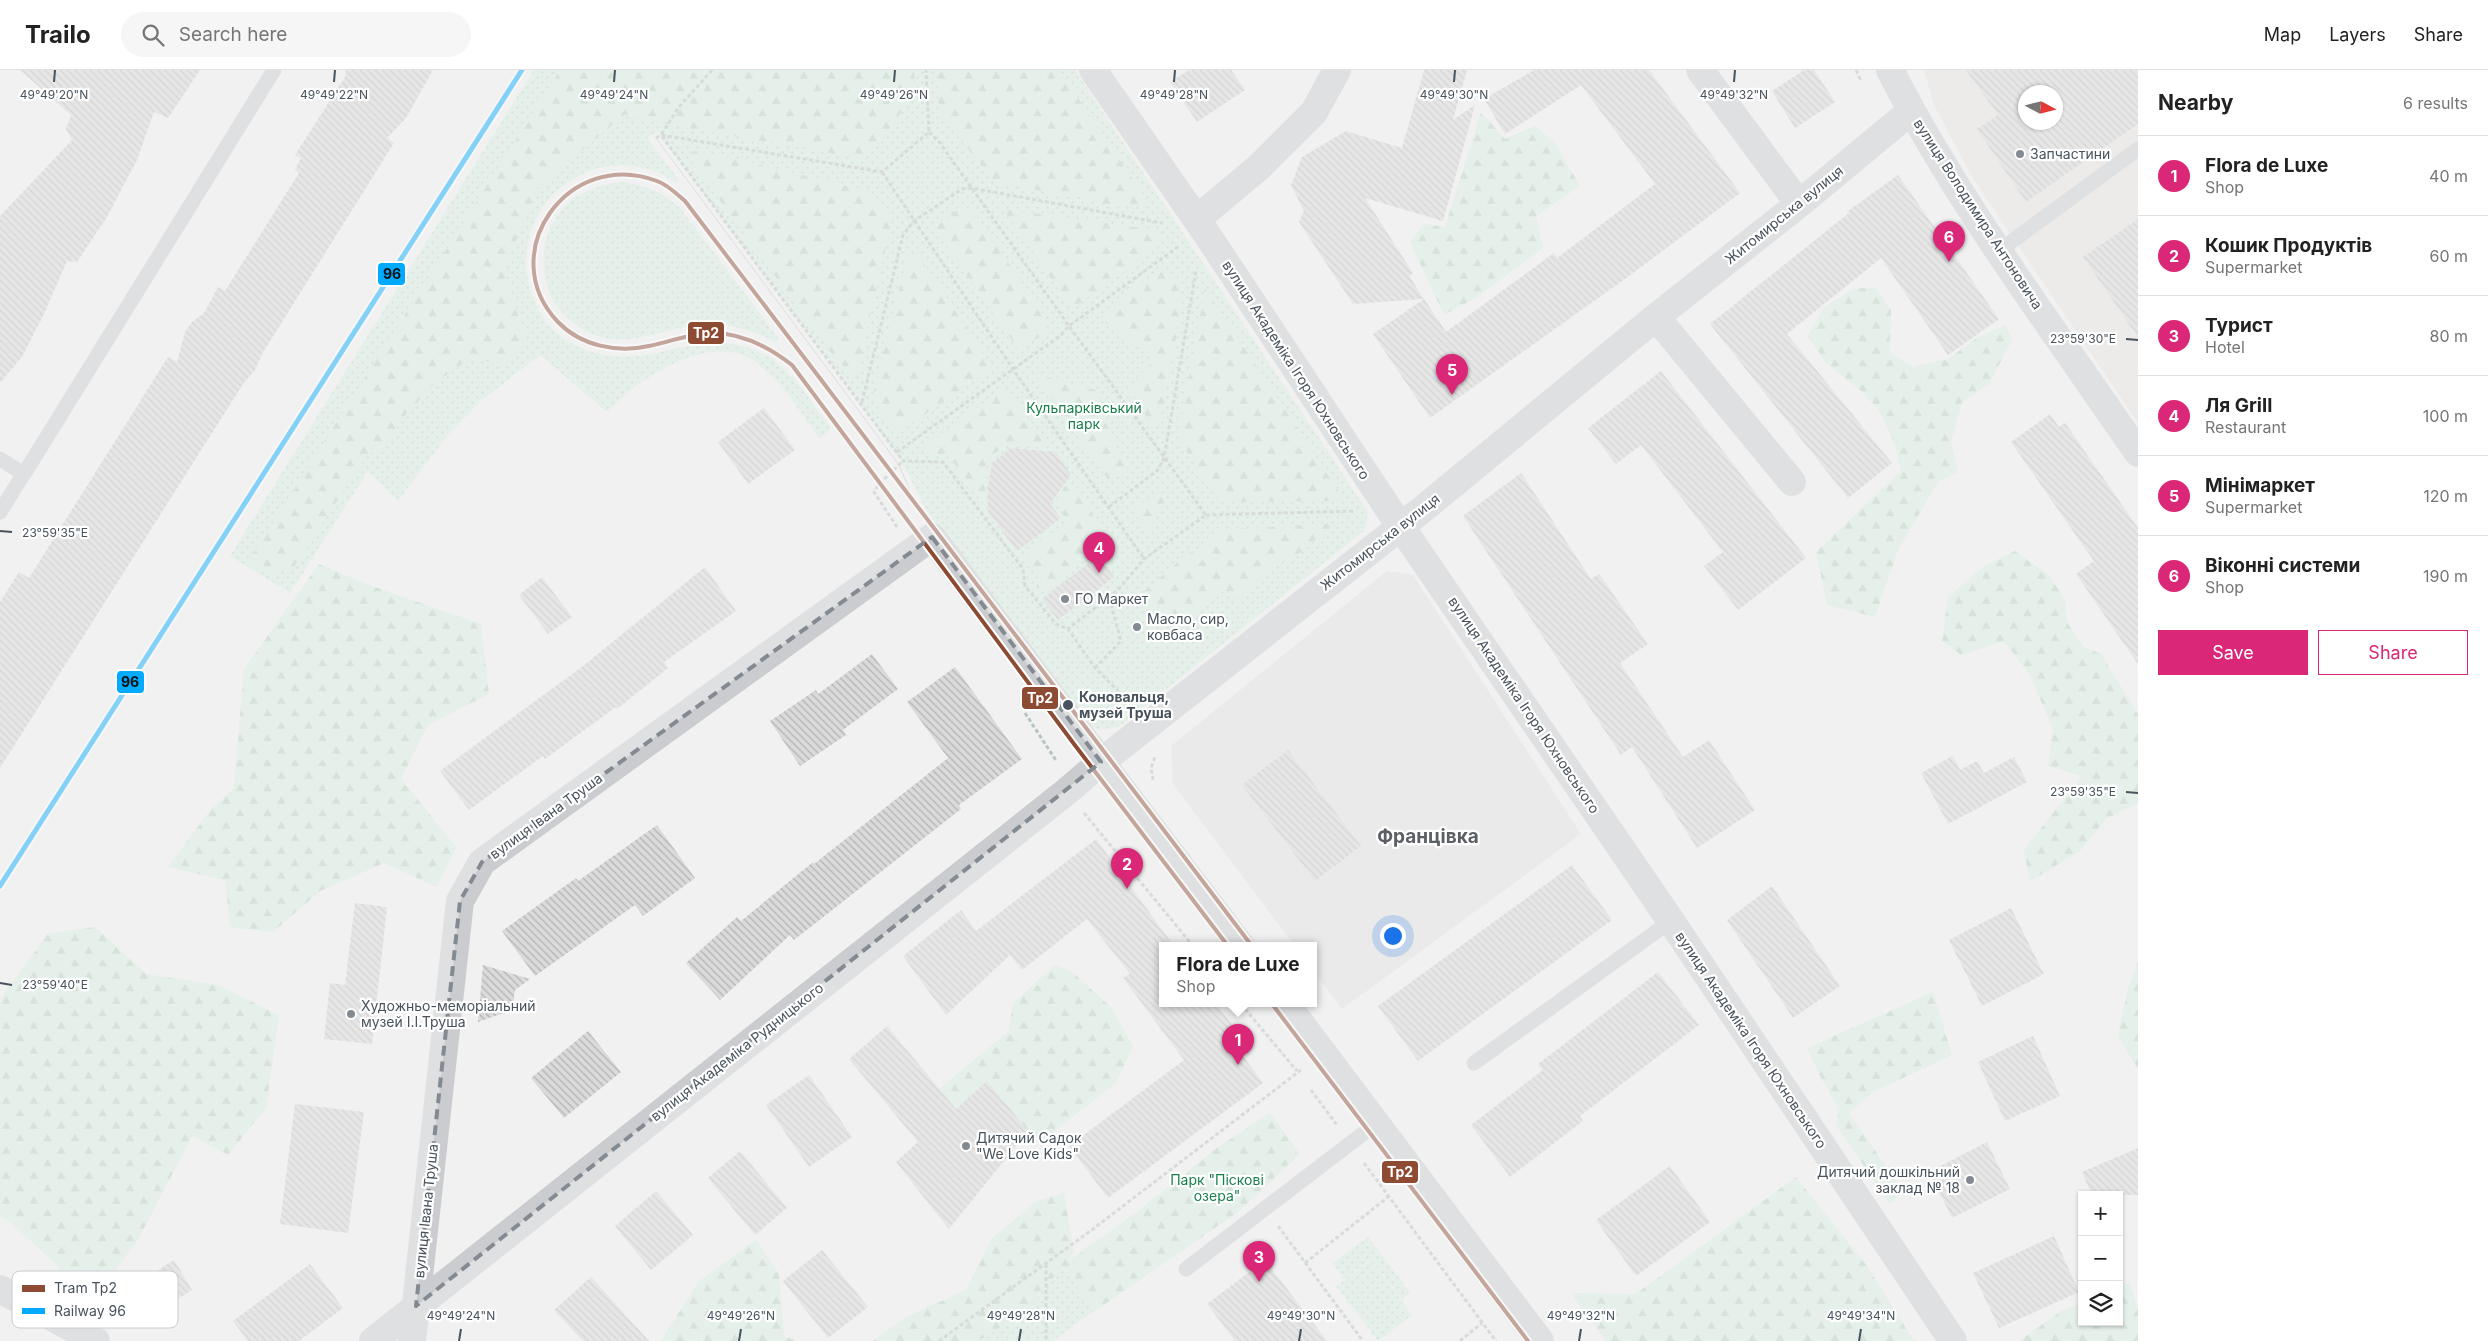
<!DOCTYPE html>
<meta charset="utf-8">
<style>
:root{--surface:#fff;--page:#f6f6f6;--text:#222;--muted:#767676;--line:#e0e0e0;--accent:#db2777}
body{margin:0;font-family:Inter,sans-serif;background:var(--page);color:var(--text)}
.controls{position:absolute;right:15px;bottom:15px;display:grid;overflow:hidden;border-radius:0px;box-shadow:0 1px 4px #0004}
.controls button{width:45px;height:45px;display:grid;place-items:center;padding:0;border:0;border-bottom:1px solid var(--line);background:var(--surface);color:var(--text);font:25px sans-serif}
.compass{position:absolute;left:2018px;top:15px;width:45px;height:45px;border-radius:50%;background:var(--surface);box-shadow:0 1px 4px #0004;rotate:97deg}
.you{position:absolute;left:1392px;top:865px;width:18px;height:18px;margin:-12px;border:4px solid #fff;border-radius:50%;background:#1a73e8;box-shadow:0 0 0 8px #1a73e833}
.badge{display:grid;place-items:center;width:32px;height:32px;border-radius:50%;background:var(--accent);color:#fff;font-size:16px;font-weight:700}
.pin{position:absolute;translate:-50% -41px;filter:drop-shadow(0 1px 2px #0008)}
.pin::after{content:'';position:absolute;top:26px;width:18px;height:15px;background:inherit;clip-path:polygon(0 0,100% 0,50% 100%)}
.popup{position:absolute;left:1159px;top:872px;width:158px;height:65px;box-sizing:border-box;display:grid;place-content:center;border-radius:0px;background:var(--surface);filter:drop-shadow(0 1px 4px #0005);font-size:16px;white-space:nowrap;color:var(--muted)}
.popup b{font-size:19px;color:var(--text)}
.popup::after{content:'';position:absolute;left:50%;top:100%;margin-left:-10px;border:10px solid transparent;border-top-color:var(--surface)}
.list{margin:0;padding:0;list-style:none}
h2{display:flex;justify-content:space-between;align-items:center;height:65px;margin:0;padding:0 20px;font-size:21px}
h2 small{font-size:16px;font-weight:400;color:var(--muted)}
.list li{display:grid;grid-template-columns:32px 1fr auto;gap:15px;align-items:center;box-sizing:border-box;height:80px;padding:0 20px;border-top:1px solid var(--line)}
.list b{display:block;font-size:19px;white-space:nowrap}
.list p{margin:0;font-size:16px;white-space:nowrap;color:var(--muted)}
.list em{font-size:16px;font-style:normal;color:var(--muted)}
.actions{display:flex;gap:10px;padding:15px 20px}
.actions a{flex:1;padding:11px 0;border:1px solid var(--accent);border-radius:0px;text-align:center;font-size:18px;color:var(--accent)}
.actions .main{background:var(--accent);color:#fff}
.icon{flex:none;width:28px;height:28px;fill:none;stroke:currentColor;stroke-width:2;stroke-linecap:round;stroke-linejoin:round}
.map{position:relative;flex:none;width:2138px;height:1271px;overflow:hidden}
header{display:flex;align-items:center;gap:30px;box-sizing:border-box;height:70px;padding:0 25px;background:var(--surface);border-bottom:1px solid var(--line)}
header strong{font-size:24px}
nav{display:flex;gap:28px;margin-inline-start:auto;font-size:18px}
.search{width:350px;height:45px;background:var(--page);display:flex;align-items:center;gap:12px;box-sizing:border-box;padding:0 18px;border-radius:28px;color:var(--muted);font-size:19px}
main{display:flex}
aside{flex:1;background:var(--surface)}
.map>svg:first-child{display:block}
</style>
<header>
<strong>Trailo</strong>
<div class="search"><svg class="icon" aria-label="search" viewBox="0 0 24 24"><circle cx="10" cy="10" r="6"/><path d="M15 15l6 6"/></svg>Search here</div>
<nav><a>Map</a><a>Layers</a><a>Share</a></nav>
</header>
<main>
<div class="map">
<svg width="2138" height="1271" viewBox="0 0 2138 1271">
<defs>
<pattern id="green-dots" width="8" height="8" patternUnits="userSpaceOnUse" patternTransform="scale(1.25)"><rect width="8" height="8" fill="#d6f0df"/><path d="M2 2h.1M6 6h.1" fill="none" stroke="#b9d0c2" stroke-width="1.8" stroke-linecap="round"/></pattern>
<pattern id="forest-firs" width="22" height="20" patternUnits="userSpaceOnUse" patternTransform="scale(1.25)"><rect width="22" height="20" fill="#d6f0df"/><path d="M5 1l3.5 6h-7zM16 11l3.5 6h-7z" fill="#b9d0c2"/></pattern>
<pattern id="building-back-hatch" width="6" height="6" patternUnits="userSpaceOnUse" patternTransform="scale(1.25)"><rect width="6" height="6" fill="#dadadb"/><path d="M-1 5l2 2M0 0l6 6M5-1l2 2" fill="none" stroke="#b3b3b5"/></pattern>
</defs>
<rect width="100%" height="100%" fill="#f1f1f1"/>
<!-- commercial -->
<path fill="#e6e4df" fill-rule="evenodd" d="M1924 0H2138V353L1974 110 1934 35ZM2026 22H2056V52H2026Z"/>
<!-- education -->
<path fill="#e3e2e3" d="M1387 501 1413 505 1581 764 1342 939 1313 900V876H1295L1173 714 1171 676Z"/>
<!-- green -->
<path fill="url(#green-dots)" d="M534 0H1075L1368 442 1365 460 1120 656 1101 660 1090 656 937 456 924 436 901 390 828 288 657 61 647 68 679 110 675 113C653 93 616 91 589 101 563 112 542 131 532 158 522 186 525 212 538 239 546 254 559 267 575 275 641 309 688 256 752 279 788 291 809 330 831 358L820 369C800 342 782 311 754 291 710 260 636 310 607 342L540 285 483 329 446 367 398 431 368 401 290 523 230 486Z
M619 112C644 114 663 122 681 139L779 269 776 272C755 262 734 254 710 254 657 255 618 291 569 249 557 239 548 223 545 207 541 184 545 161 560 142 575 123 596 116 619 112Z
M1270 1043 1300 1084 1238 1142 1174 1182 1053 1271H956L1133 1145 1217 1078Z
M1368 1167 1410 1223 1402 1230 1371 1189 1344 1209 1333 1193Z
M1371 1190 1412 1245 1378 1271 1336 1216Z"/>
<!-- forest -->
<path fill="url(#forest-firs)" d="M560 0H914L915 24 873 81 858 88 654 52 625 44 537 118 504 200 526 268 515 287 504 296 472 287 434 314 400 351 384 379 368 384 293 498 269 506 248 492Z
M937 0H1059L1151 136 1117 137 993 111 939 41Z
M1481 42 1505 69 1535 56 1555 73 1580 116 1536 146 1543 178 1477 227 1444 245 1410 172 1424 154 1445 157Z
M697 80 866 120 888 141 891 155 856 308 834 287 687 85Z
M961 137 971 138 1044 245 1048 262 1018 279 934 158Z
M1003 139 1149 159 1161 166 1157 178 1072 239Z
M908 184 919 186 993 298 897 363 872 328Z
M1160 200 1178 208 1180 246 1162 343 1153 356 1128 319 1151 293 1148 285 1103 251 1106 239Z
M1875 217 1891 240 1890 283 1914 297 1948 289 1977 268 2006 255 2012 270 1989 314 1962 332 1951 372 1958 402 1938 412 1898 480 1875 547 1827 535 1816 482 1901 401 1894 372 1878 339 1859 319 1826 293 1808 266 1824 237 1854 219Z
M1205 218 1345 431 1220 432 1178 369Z
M1035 304 1096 320 1109 363 1129 400 1109 411Z
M1005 318 1047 373 1043 378 1009 374 988 388 984 434 947 383 928 386 920 379Z
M1075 416 1110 473 1108 482 1085 489 1046 521 1036 516 1039 504 1027 488 1036 473 1066 455 1059 429 1064 417Z
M1162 422 1165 437 1153 447 1152 468 1131 438Z
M1336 453 1301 482 1266 501 1250 524 1239 528 1217 520 1194 551 1154 547 1134 530 1187 484 1206 479 1218 460Z
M2015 481 2050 506 2065 530 2067 552 2074 564 2084 577 2101 584 2138 644V733L2106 749 2079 782 2030 811 2024 780 2082 706 2048 696 2053 659 2030 605 2004 571 1961 585 1942 571 1948 527 1983 497Z
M319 494 369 515 481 554 489 624 428 655 401 709 456 777 437 817 384 793 320 821 273 862 230 857 225 810 168 797 208 743 234 718 244 599Z
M95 857 146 904 217 915 279 945 266 1038 228 1085 192 1066 139 1168 87 1239 56 1220 59 1197 10 1152 0 1146V932L8 918 48 864Z
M2138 892V999L2118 966 2128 919Z
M1055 895 1071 901 1111 937 1133 976 1116 1013 1045 1068 1019 1057 955 1048 928 1028 1009 961 1013 933Z
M1933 922 1952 985 1873 1022 1849 1043 1903 1121 1890 1134 1836 1055 1839 1038 1821 1008 1807 978Z
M1270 1043 1298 1085 1238 1142 1095 1241 1063 1196 1025 1243 978 1271H873L906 1247 966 1220 992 1168 1037 1131 1064 1123 1074 1182 1067 1193 1133 1145 1217 1078Z
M1796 1107 1867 1196 1914 1271H1606L1571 1223 1636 1224Z
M756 1170 779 1204 784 1266 797 1271H661L698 1212Z
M2130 1213 2138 1241V1271H2019L2061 1241 2082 1233V1252H2119V1217Z"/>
<!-- building -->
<path fill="url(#building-back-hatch)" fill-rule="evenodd" d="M20 0H200L168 48 154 42 137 90 107 147 77 192 67 191 44 244 22 287 0 313V146L72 70 66 59 71 45Z
M346 0H433L406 48 387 68 394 73 262 284 255 300 243 314 0 698V532L19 502 29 508 168 287 177 292 185 262 192 252 204 243 218 217 225 221 299 103 295 99 301 88 295 85 345 7Z
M1189 0H1231L1245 20 1197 52 1170 12Z
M1424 0H1467L1453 50 1475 35 1443 151 1365 128 1413 203 1409 206 1424 229 1353 234 1299 152 1304 141 1291 115 1302 87 1346 61 1402 78Z
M1534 0H1649L1740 123 1625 209 1430 348 1373 264 1424 229 1446 262 1554 183 1557 188 1655 114 1581 15 1505 64 1484 29Z
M1804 0H1814L1835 32 1795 58 1772 21Z
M1966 0H2138V54L2026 132 1977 59 1998 45ZM2026 22H2056V52H2026Z
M1898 105 1999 249 1948 285 1881 188 1787 264 1892 393 1848 428 1710 254 1849 143 1848 141Z
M2138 149V267L2083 187Z
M1661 301 1806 488 1738 540 1704 496 1723 482 1641 375 1616 394 1588 358Z
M764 338 795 380 748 414 718 372Z
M2050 344 2059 357 2065 353 2138 458V594L2076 504 2094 491 2011 372Z
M1010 378 1056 382 1071 405 1050 434 1061 448 1017 481 988 442V419L992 394Z
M1521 403 1591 509 1599 504 1648 574 1620 593 1683 687 1709 670 1755 740 1697 778 1632 677 1621 685 1463 446Z
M1098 486 1114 507 1058 550 1042 529Z
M705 497 736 541 664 592 668 598 617 639 616 637 545 689 543 686 469 740 440 701 583 596Z
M542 507 572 547 548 564 519 525Z
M872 584 898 619 843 660 846 665 800 696 770 651 816 620 818 624Z
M955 597 1022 689 959 735 961 739 794 870 790 865 720 930 686 893 737 847 741 851 813 792 814 794 948 688 907 632Z
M1288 680 1361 776 1315 811 1242 715Z
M1953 686 1960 700 1977 691 1984 703 2014 687 2027 712 1948 754 1921 703Z
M657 755 695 808 643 846 635 835 535 906 502 861 576 808 578 811Z
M1096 769 1174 876H1163V934H1217L1232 955 1224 960 1263 1013 1108 1128 1069 1076 1184 990 1123 908 1130 904 1087 849 1022 900 1010 885 946 945 903 886 961 840 976 861Z
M1572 795 1612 850 1418 991 1378 936Z
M1772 816 1840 916 1793 948 1727 850Z
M355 833 387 837 372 974 324 969 330 913 345 915Z
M2011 838 2044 904 1982 936 1949 870Z
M483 895 530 909 515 920 512 940 478 952Z
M1658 902 1699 955 1580 1046 1583 1051 1510 1107 1471 1055 1543 1000 1538 994Z
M887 956 956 1039 987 1011 1028 1061 949 1159 896 1092 918 1072 849 989Z
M588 961 621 1002 564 1048 531 1008Z
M2033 966 2060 1026 2005 1051 1978 992Z
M809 1005 852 1067 809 1097 766 1035Z
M295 1034 364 1042 348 1163 280 1154Z
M1987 1072 2010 1119 1952 1148 1929 1102Z
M2138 1078V1125H2092L2082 1102Z
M740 1081 787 1138 755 1165 708 1108Z
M1670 1096 1710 1152 1636 1206 1596 1150Z
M656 1121 693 1165 651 1200 615 1156Z
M2054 1166 2079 1222 1999 1258 1973 1203Z
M822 1180 868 1237 828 1268 783 1211Z
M174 1190 192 1220 149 1247 130 1218Z
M1265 1190 1327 1271H1235L1207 1234Z
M310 1194 343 1238 299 1271H248L233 1251Z
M591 1207 649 1271H583L554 1240Z"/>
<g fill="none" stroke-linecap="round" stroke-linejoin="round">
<!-- path -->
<path stroke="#b9c4c1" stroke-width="3" stroke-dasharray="4 2.5" stroke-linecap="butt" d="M712 0 679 37 661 65 903 391 943 392 1023 499 1025 516 1056 554 1068 559 1095 598 1130 633
M1856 0 1861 11
M929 62 940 73 1069 256 1206 445 1144 489 1118 520 1068 559
M656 68 661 65 882 102 929 62 926 0
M882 102 1013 299 1144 489
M862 332 903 165 914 151 962 119 971 118 1162 153
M897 382 1061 265 1069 256 1179 176
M1109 437 1158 400 1164 388 1196 201
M1206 445 1355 441
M897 457 874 422 879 414 903 391
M1095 598 1121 571 1109 527
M1025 643 1057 692
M1153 710 1151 698 1155 687
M1084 743 1193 876
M1241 934 1297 1001
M1311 1020 1337 1055
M1364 1093 1496 1271
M1278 1156 1363 1271
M1305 1193 1388 1127
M1046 1194V1271
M939 1271 1089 1162 1301 1000
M1460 1271 1482 1253"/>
<!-- service -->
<path stroke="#cacccf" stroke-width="15" d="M2000 180 2138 79
M0 389 24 404 274 0
M0 442 26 400
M1474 993 1671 851
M1186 1199 1377 1053"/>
<!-- minor -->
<path stroke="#cacccf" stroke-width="28" d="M1093 0 1206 163 1390 441 1671 851 1953 1271
M1700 0 1799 134
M1197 149 1259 97 1314 42 1337 0
M1656 247 1792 412
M0 1219 96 1271
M373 1271 1066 722 1101 692 1418 443 1656 247 1799 134 1911 41
M412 1271 460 831 482 792 932 467 1101 692"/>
<!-- tertiary -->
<path stroke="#cacccf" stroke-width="28" d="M1101 692 1241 876
M1286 934 1540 1271"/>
<!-- secondary -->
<path stroke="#cbcdd0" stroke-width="28" d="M1890 0C1959 135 2053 258 2138 383"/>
<!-- tram -->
<path stroke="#c5c7c9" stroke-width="1" d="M656 68 899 395 916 435"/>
<!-- rail-1 casing -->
<g stroke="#fff" stroke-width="9">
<path id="rail-1" d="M0 816 522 0"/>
</g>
<!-- rail-1 -->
<use href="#rail-1" stroke="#0af" stroke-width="5"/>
<!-- tram-1 casing -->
<g stroke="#fff" stroke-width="8">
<path id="tram-1" d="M1228 876 1074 674 792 295C769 277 742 263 712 263 691 263 670 272 649 276 617 283 581 276 558 252 493 184 568 77 657 111 668 115 677 124 685 131L1252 876
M1272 934 1528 1271"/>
</g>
<!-- tram-1 -->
<use href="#tram-1" stroke="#8e4b34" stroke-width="4"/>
</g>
<!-- marked area -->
<path d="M0 0H2138V1271H0ZM932 467 1101 692 416 1236 460 831 482 792Z" fill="#f1f1f1" fill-opacity=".55" fill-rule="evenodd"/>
<path fill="none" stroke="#838a91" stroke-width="4" stroke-dasharray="10 6" stroke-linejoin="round" d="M932 467 1101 692 416 1236 460 831 482 792Z"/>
<!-- ticks -->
<path fill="none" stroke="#48535d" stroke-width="2" d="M54 12 55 0M334 12 335 0M614 12 615 0M894 12 895 0M1174 12 1175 0M1454 12 1455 0M1734 12 1735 0M2126 269 2138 270M0 461 12 462M2126 722 2138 723M0 913 12 915M459 1271 461 1259M739 1271 741 1259M1019 1271 1021 1259M1299 1271 1301 1259M1579 1271 1581 1259M1859 1271 1861 1259"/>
<!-- markers -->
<g fill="#838a91" stroke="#fff" stroke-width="2">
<circle cx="2020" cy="84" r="5"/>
<circle cx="1065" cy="529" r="5"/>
<circle cx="1137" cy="557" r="5"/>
<circle cx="351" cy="944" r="5"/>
<circle cx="966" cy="1076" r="5"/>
<circle cx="1970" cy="1110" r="5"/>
</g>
<circle fill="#48535d" stroke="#fff" stroke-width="2" cx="1068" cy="635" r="6"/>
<g text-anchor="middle" stroke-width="4.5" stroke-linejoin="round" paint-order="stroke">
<!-- poi labels -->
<g font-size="14" fill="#48535d" stroke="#fff" text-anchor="start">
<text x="2030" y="89">Запчастини</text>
<text x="1075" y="534">ГО Маркет</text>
<text x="1147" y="554">Масло, сир,<tspan x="1147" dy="16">ковбаса</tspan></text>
<text x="361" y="941">Художньо-меморіальний<tspan x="361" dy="16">музей І.І.Труша</tspan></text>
<text x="976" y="1073">Дитячий Садок<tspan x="976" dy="16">"We Love Kids"</tspan></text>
<text x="1960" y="1107" text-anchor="end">Дитячий дошкільний<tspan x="1960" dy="16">заклад № 18</tspan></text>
</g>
<!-- street labels -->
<g font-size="14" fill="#48535d" stroke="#fff">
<text transform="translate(1978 144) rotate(57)" y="5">вулиця Володимира Антоновича</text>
<text transform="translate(1784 145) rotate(-39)" y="5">Житомирська вулиця</text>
<text transform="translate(1296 300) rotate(57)" y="5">вулиця Академіка Ігоря Юхновського</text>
<text transform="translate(1380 472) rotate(-38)" y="5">Житомирська вулиця</text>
<text transform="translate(1524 635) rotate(56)" y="5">вулиця Академіка Ігоря Юхновського</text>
<text transform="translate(546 746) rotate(-36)" y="5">вулиця Івана Труша</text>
<text transform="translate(1751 970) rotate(56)" y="5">вулиця Академіка Ігоря Юхновського</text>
<text transform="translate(737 982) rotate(-38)" y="5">вулиця Академіка Рудницького</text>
<text transform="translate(426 1141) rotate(-84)" y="5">вулиця Івана Труша</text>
</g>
<!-- park labels -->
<g font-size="14" fill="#187f4a" stroke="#fff">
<text x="1084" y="343">Кульпарківський<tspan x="1084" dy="16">парк</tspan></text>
<text x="1217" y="1115">Парк "Піскові<tspan x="1217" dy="16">озера"</tspan></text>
</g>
<!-- stop labels -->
<g font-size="14" font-weight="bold" fill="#48535d" stroke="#fff" text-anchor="start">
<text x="1079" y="632">Коновальця,<tspan x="1079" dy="16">музей Труша</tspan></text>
</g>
<!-- district labels -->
<g font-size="19" font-weight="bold" fill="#5c6065" stroke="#fff">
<text x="1428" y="773">Францівка</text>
</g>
</g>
<!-- legend -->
<rect x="12" y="1201" width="166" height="57" rx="8" fill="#fff" stroke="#c8cbce" stroke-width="1"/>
<rect x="22" y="1215" width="23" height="7" fill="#8e4b34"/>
<rect x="22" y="1238" width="23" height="6" fill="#0af"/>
<g font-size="14" fill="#48535d">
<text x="54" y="1223">Tram Тр2</text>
<text x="54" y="1246">Railway 96</text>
</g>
<g font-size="12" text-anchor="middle" fill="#48535d" stroke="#fff" stroke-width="4.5" stroke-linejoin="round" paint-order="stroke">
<text x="54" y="29">49°49'20"N</text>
<text x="334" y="29">49°49'22"N</text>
<text x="614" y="29">49°49'24"N</text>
<text x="894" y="29">49°49'26"N</text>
<text x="1174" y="29">49°49'28"N</text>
<text x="1454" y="29">49°49'30"N</text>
<text x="1734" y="29">49°49'32"N</text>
<text x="2083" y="273">23°59'30"E</text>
<text x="55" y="467">23°59'35"E</text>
<text x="2083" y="726">23°59'35"E</text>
<text x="55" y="919">23°59'40"E</text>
<text x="461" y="1250">49°49'24"N</text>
<text x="741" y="1250">49°49'26"N</text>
<text x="1021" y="1250">49°49'28"N</text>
<text x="1301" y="1250">49°49'30"N</text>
<text x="1581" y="1250">49°49'32"N</text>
<text x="1861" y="1250">49°49'34"N</text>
</g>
<g stroke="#fff" stroke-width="2">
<rect x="377" y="192" width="29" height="24" rx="5" fill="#0af"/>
<rect x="687" y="251" width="38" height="24" rx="5" fill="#8e4b34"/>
<rect x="116" y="600" width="29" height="24" rx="5" fill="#0af"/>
<rect x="1021" y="616" width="38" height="24" rx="5" fill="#8e4b34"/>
<rect x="1381" y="1090" width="38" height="24" rx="5" fill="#8e4b34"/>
</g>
<g font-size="14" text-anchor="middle" font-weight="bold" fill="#fff">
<text x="706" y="268">Тр2</text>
<text x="1040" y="633">Тр2</text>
<text x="1400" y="1107">Тр2</text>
</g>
<g font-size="14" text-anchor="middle" font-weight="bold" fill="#111">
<text x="392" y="209">96</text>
<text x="130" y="617">96</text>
</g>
</svg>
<div class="controls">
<button>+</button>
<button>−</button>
<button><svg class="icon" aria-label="layers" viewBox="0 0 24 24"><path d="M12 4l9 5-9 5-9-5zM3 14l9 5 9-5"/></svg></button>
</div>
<svg class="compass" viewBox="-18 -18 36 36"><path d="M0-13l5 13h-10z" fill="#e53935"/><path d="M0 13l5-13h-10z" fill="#767676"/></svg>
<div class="you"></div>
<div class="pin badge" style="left:1238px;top:995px">1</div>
<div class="popup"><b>Flora de Luxe</b>Shop</div>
<div class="pin badge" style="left:1127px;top:819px">2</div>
<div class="pin badge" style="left:1259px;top:1212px">3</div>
<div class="pin badge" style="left:1099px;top:503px">4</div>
<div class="pin badge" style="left:1452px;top:325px">5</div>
<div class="pin badge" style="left:1949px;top:192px">6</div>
</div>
<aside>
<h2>Nearby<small>6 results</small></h2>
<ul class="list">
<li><span class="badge">1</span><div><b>Flora de Luxe</b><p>Shop</p></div><em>40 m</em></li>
<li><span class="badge">2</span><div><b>Кошик Продуктів</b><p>Supermarket</p></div><em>60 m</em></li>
<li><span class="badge">3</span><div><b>Турист</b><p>Hotel</p></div><em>80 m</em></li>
<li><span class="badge">4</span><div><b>Ля Grill</b><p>Restaurant</p></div><em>100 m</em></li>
<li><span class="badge">5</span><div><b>Мінімаркет</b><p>Supermarket</p></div><em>120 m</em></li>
<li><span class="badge">6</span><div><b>Віконні системи</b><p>Shop</p></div><em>190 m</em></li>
</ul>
<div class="actions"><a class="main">Save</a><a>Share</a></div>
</aside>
</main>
